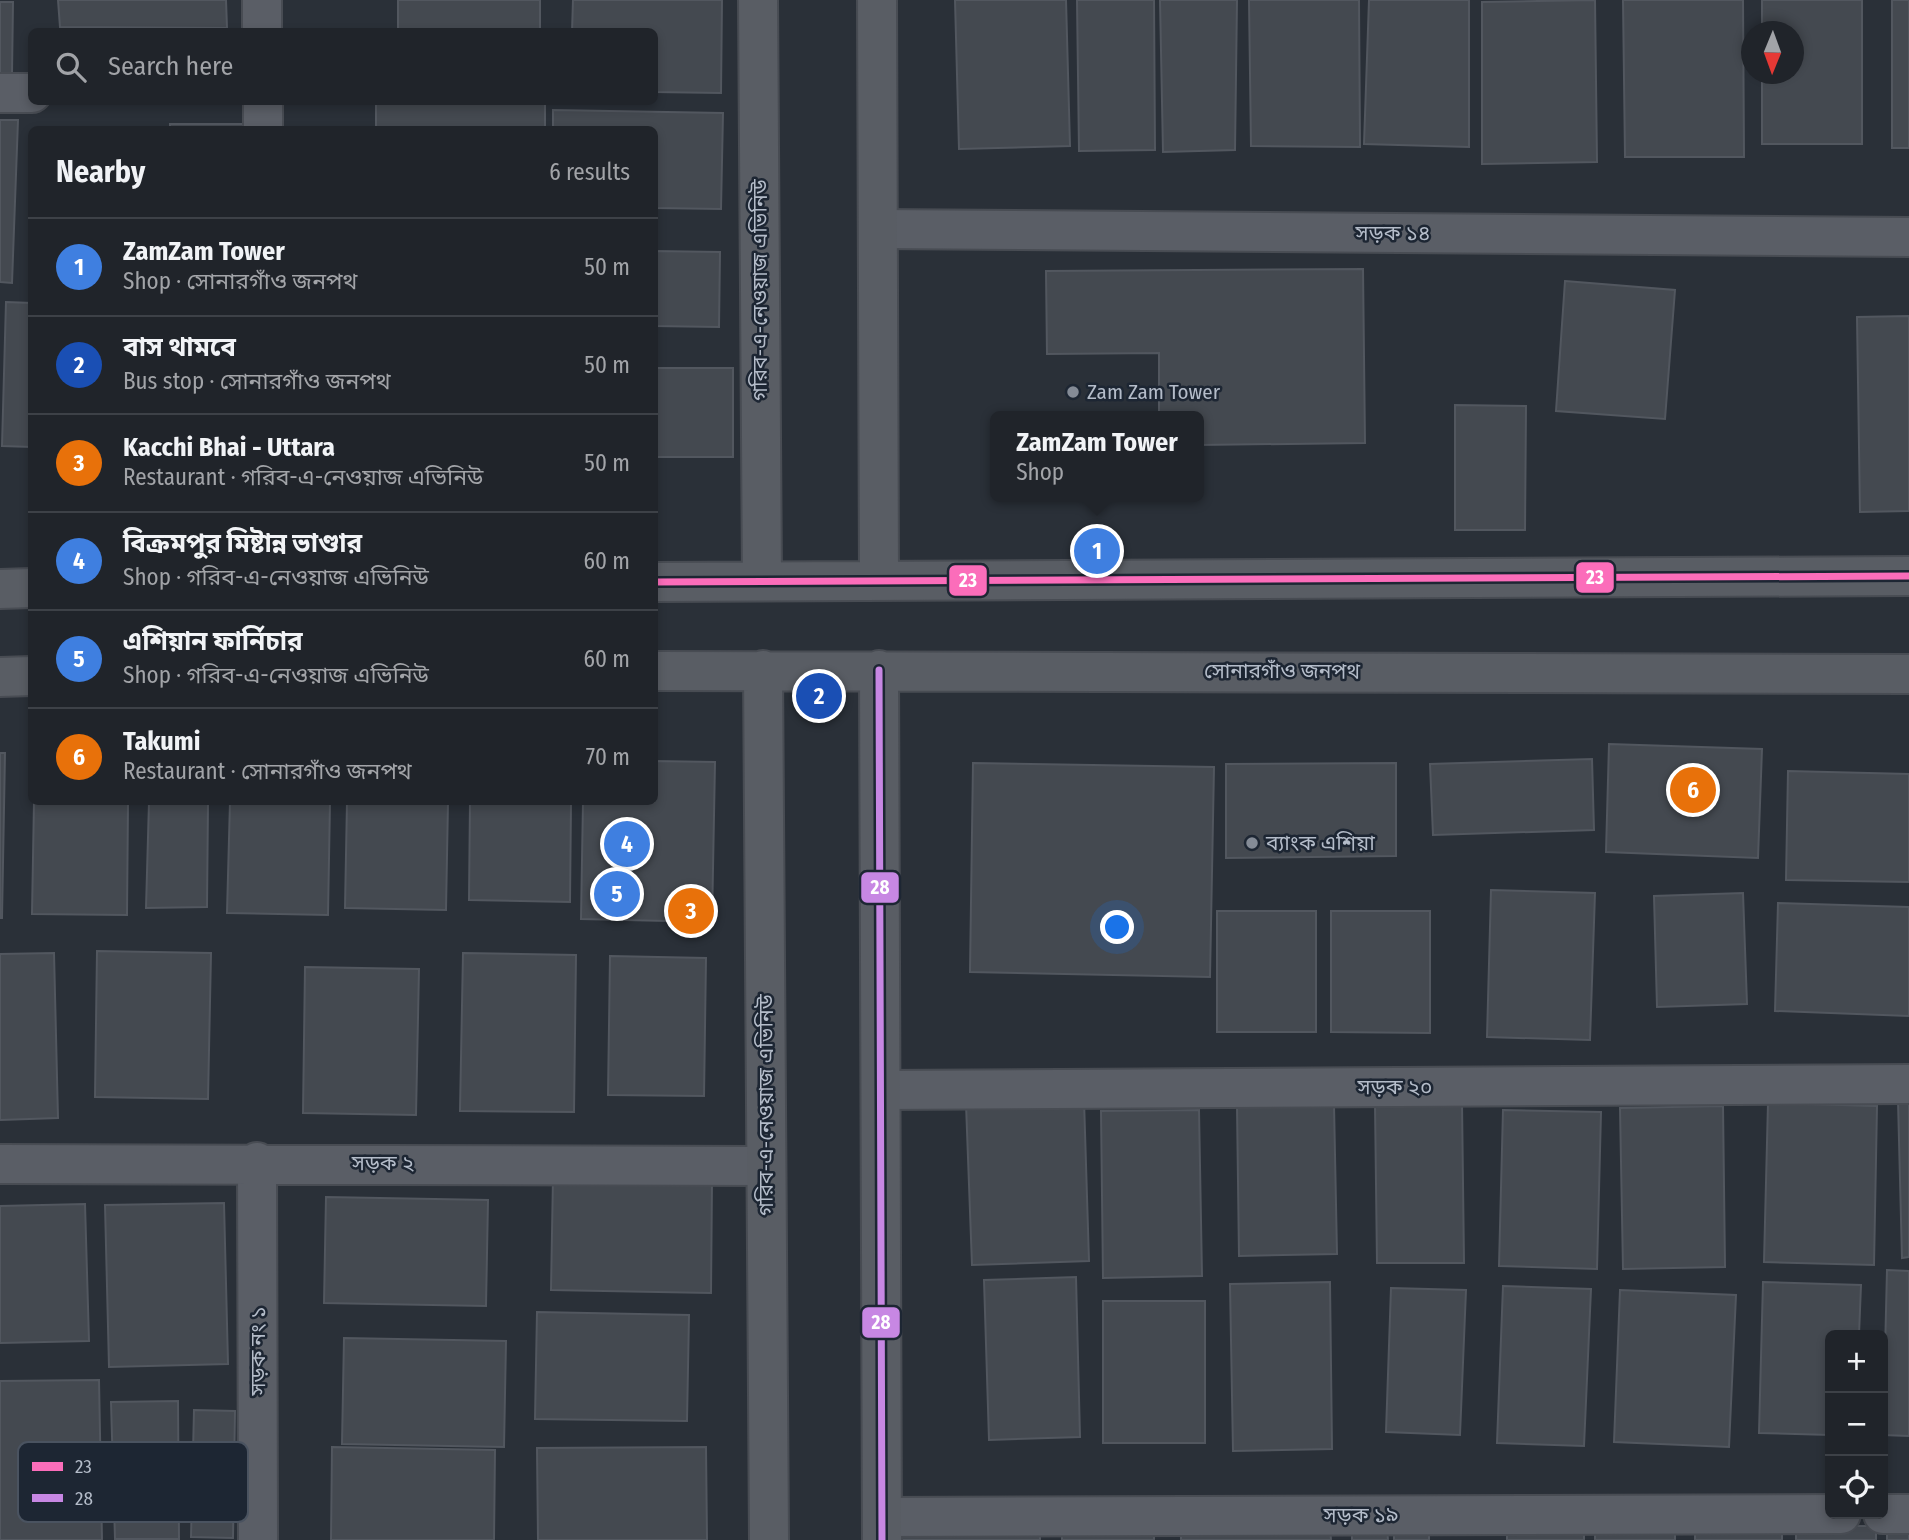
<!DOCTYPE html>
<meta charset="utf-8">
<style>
:root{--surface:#20242a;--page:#282c32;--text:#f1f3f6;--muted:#a2a4a8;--line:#3d4147;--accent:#b45309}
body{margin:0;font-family:"Fira Sans Condensed","Noto Sans Bengali",sans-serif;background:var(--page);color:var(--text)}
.controls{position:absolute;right:21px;bottom:21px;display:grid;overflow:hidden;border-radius:10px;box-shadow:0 4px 10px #0003}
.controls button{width:63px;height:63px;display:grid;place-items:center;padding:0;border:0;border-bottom:2px solid var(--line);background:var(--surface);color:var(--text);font:35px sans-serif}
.compass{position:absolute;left:1741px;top:21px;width:63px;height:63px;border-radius:50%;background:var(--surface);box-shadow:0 4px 10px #0003;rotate:181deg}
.you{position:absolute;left:1118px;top:928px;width:24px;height:24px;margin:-18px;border:5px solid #fff;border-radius:50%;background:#1a73e8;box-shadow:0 0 0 10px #1a73e833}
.badge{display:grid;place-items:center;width:46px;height:46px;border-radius:50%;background:var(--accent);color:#fff;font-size:23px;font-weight:700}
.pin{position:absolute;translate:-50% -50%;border:4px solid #fff;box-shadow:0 2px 7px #0006}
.popup{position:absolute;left:990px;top:411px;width:214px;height:91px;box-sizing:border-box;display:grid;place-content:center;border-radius:10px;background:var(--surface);filter:drop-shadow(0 2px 5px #0005);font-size:23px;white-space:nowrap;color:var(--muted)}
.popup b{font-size:26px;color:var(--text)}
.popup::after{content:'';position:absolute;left:50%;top:100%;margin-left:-14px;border:14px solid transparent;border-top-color:var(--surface)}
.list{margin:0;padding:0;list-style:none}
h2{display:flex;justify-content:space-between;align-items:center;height:91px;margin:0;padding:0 28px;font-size:30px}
h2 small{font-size:23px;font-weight:400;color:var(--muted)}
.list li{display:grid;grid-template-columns:46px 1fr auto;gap:21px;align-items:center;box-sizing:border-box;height:98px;padding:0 28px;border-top:2px solid var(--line)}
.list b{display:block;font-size:26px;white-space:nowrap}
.list p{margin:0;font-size:23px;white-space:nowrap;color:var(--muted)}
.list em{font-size:23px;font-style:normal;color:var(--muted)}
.icon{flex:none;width:38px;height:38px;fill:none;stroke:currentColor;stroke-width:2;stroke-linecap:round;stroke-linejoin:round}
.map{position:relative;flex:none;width:1909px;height:1540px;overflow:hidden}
.search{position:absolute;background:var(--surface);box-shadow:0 4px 10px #0003;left:28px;top:28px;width:630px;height:77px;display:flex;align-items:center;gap:18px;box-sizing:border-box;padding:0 24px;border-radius:10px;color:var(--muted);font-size:26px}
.panel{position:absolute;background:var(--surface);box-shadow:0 4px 10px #0003;left:28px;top:126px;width:630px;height:679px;border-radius:10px}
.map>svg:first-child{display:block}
</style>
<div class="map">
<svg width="1909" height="1540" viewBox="0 0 1909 1540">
<rect width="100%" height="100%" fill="#2a3038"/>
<!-- building -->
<path fill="#444950" stroke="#52575f" stroke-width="2" d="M58 0H226L227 28 60 27Z
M398 0H540V32H398Z
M573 0H722L721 93 654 92V32H572Z
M955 0H1066L1070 146 959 149Z
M1077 0H1154L1155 150 1079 151Z
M1160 0H1237L1235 150 1163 152Z
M1249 0H1359L1360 147 1251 146Z
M1369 0H1469V147L1364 144Z
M1595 0 1597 162 1482 164V2Z
M1623 0H1743L1744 157H1625Z
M1762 0H1862V144H1762V74H1794V32H1762Z
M1892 0H1909V148H1892Z
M0 2H13L12 74H0Z
M376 102 545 104V130H376Z
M553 110 723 113 721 209 654 208V130H553Z
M0 120H18L12 283 0 282Z
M170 124H248V130H170Z
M41 127 156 129 41 130Z
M654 251 720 252 719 327 654 326Z
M1363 269 1365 443 1198 445V416H1159V353L1047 354 1046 271Z
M1565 281 1675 290 1665 419 1556 411Z
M6 302 32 303V447L2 446Z
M1909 316V511L1860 512 1857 317Z
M654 368H733V457H654Z
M1455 405 1526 406 1525 530H1455Z
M1609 744 1762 749 1758 858 1606 852Z
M0 753H5L2 918H0Z
M1592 759 1594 830 1433 835 1430 764Z
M654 761 715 762 712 922 581 919 583 802H654Z
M973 763 1214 767 1210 977 970 972Z
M1396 763V856L1226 858V764Z
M1788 771 1909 774V882L1786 880Z
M34 802H128L127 915 32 914Z
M149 802H208L207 907 146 908Z
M230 802H330L328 915 227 913Z
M347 802H448L446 910 345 908Z
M470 802H571L570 902 469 900Z
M1491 890 1595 893 1590 1040 1487 1037Z
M1743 893 1747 1004 1657 1007 1654 896Z
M1778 903 1909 907V1016L1775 1011Z
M1217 911H1316V1032H1217Z
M1331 911H1430V1033L1331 1032Z
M97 951 211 953 208 1099 95 1097Z
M54 953 58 1118 0 1120V954Z
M463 953 576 955 574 1112 460 1111Z
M610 956 706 958 704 1096 608 1095Z
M305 967 419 969 416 1115 303 1113Z
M1084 1100 1089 1261 972 1265 966 1104Z
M1898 1101H1909V1257L1902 1258Z
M1462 1103 1464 1263H1377L1375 1104Z
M1768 1103 1877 1106 1874 1265 1764 1262Z
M1334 1105 1337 1254 1239 1256 1237 1106Z
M1723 1106 1725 1267 1623 1269 1620 1108Z
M1199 1110 1202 1276 1103 1278 1101 1111Z
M1503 1110 1601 1112 1597 1269 1499 1266Z
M553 1177 712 1180 711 1293 551 1290Z
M326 1197 488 1200 486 1306 324 1303Z
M224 1203 228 1364 109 1367 105 1205Z
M85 1204 89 1341 0 1343V1206Z
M1887 1270 1909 1271V1436L1883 1435Z
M1076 1277 1080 1437 989 1440 984 1280Z
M1330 1282 1332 1449 1233 1451 1230 1284Z
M1763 1282 1861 1285 1859 1335H1830V1435L1759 1433Z
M1503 1286 1591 1289 1584 1446 1497 1443Z
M1391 1288 1466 1290 1460 1435 1386 1432Z
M1620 1290 1736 1295 1729 1447 1614 1442Z
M1103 1301H1205V1443H1103Z
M537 1312 689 1315 687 1421 535 1419Z
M344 1338 506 1341 504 1447 342 1444Z
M99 1380 102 1540H0V1381Z
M178 1401 179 1539H115L111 1402Z
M194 1410 235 1411 233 1538 191 1537Z
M332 1447 495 1450 494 1540H331Z
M706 1447 707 1540H538L537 1448Z
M1887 1519H1909V1540H1887Z
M1796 1526H1876V1540H1796Z
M1330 1527 1331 1540H1181V1532Z
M1387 1528 1388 1540H1352V1529Z
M1429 1528V1540H1394V1529Z
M1507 1528H1584V1540H1507Z
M1675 1528V1540H1595V1532Z
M1062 1531 1154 1533V1540H1062Z
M1695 1531 1782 1532V1540H1695Z
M897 1534 1040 1536V1540H897Z"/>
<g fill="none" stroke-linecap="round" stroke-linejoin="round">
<!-- street casing -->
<g stroke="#484c53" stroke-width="42">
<path id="street" d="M262 0V32
M0 93H32
M263 102V130
M878 229 1909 237
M881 1090 1909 1084
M257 1162 258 1540
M0 1164 766 1166
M1883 1514H1909
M882 1517 1841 1514"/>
</g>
<!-- secondary casing -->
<g stroke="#484c53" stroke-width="42">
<path id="secondary" d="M758 0 762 581
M877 0 879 580
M654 582 1909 576
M0 589 32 588
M763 670 769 1540
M879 670 882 1540
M654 671 1909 674
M0 677 32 676"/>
</g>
<!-- street -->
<use href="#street" stroke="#5a5e66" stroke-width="38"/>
<!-- secondary -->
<use href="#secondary" stroke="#595d64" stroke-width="38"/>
<!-- bus-1 casing -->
<g stroke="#1d2633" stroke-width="12">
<path id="bus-1" d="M654 582 1909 576"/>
</g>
<!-- bus-2 casing -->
<g stroke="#1d2633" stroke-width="12">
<path id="bus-2" d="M879 670 882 1540"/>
</g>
<!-- bus-1 -->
<use href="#bus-1" stroke="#fb6dba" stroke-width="7"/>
<!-- bus-2 -->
<use href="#bus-2" stroke="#c787e3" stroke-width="7"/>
</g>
<!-- markers -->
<g fill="#848b96" stroke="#1d2633" stroke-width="2.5">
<circle cx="1073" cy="392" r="7"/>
<circle cx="1252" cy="843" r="7"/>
</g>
<g text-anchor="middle" stroke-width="5" stroke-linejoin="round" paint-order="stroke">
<!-- street labels -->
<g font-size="21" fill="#b4bcc9" stroke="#1d2633">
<text x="1393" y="240">সড়ক ১৪</text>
<text transform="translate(760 290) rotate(-90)" y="7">গরিব-এ-নেওয়াজ এভিনিউ</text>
<text x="1282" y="678">সোনারগাঁও জনপথ</text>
<text x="1395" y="1094">সড়ক ২০</text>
<text transform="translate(766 1105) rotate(-90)" y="7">গরিব-এ-নেওয়াজ এভিনিউ</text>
<text x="383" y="1170">সড়ক ২</text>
<text transform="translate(258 1351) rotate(-90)" y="7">সড়ক নং ১</text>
<text x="1361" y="1522">সড়ক ১৯</text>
</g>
<!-- poi labels -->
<g font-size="21" fill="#b4bcc9" stroke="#1d2633" text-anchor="start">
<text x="1087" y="399">Zam Zam Tower</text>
<text x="1266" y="850">ব্যাংক এশিয়া</text>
</g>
</g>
<!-- legend -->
<rect x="18" y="1442" width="230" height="80" rx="10" fill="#1d2633" stroke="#4a5360" stroke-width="2"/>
<rect x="32" y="1462" width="31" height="9" fill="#fb6dba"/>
<rect x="32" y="1494" width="31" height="8" fill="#c787e3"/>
<g font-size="19" fill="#b4bcc9">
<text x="75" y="1473">23</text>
<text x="75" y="1505">28</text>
</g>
<g stroke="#1d2633" stroke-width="2.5">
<rect x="1575" y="561" width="40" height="33" rx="7" fill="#fb6dba"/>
<rect x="948" y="564" width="40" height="33" rx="7" fill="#fb6dba"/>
<rect x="860" y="871" width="40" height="33" rx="7" fill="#c787e3"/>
<rect x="861" y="1306" width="40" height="33" rx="7" fill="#c787e3"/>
</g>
<g font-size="19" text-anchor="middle" font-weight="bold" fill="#fff">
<text x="1595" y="584">23</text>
<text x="968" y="587">23</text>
<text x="880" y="894">28</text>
<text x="881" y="1329">28</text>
</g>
</svg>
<div class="controls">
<button>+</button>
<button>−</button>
<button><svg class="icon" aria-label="locate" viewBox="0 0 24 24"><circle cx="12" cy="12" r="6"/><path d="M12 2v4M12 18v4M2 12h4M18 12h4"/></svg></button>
</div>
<svg class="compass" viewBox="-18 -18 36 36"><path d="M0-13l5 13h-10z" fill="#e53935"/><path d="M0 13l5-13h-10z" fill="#a2a4a8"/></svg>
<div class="you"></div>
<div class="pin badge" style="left:1097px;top:551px;background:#3f7fe0">1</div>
<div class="popup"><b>ZamZam Tower</b>Shop</div>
<div class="pin badge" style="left:819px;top:696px;background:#1a4fb4">2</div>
<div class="pin badge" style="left:691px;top:911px;background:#e8710a">3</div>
<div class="pin badge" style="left:627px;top:844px;background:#3f7fe0">4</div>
<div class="pin badge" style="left:617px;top:894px;background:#3f7fe0">5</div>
<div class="pin badge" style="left:1693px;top:790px;background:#e8710a">6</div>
<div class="search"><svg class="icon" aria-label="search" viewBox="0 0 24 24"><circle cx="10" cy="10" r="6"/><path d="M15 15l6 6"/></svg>Search here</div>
<section class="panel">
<h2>Nearby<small>6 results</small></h2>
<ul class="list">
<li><span class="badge" style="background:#3f7fe0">1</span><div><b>ZamZam Tower</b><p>Shop · সোনারগাঁও জনপথ</p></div><em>50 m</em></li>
<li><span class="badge" style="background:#1a4fb4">2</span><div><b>বাস থামবে</b><p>Bus stop · সোনারগাঁও জনপথ</p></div><em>50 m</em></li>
<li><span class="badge" style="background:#e8710a">3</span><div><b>Kacchi Bhai - Uttara</b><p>Restaurant · গরিব-এ-নেওয়াজ এভিনিউ</p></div><em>50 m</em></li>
<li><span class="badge" style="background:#3f7fe0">4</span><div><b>বিক্রমপুর মিষ্টান্ন ভাণ্ডার</b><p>Shop · গরিব-এ-নেওয়াজ এভিনিউ</p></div><em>60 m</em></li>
<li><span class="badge" style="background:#3f7fe0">5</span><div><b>এশিয়ান ফার্নিচার</b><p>Shop · গরিব-এ-নেওয়াজ এভিনিউ</p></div><em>60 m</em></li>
<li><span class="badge" style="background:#e8710a">6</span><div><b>Takumi</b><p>Restaurant · সোনারগাঁও জনপথ</p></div><em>70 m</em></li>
</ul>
</section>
</div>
